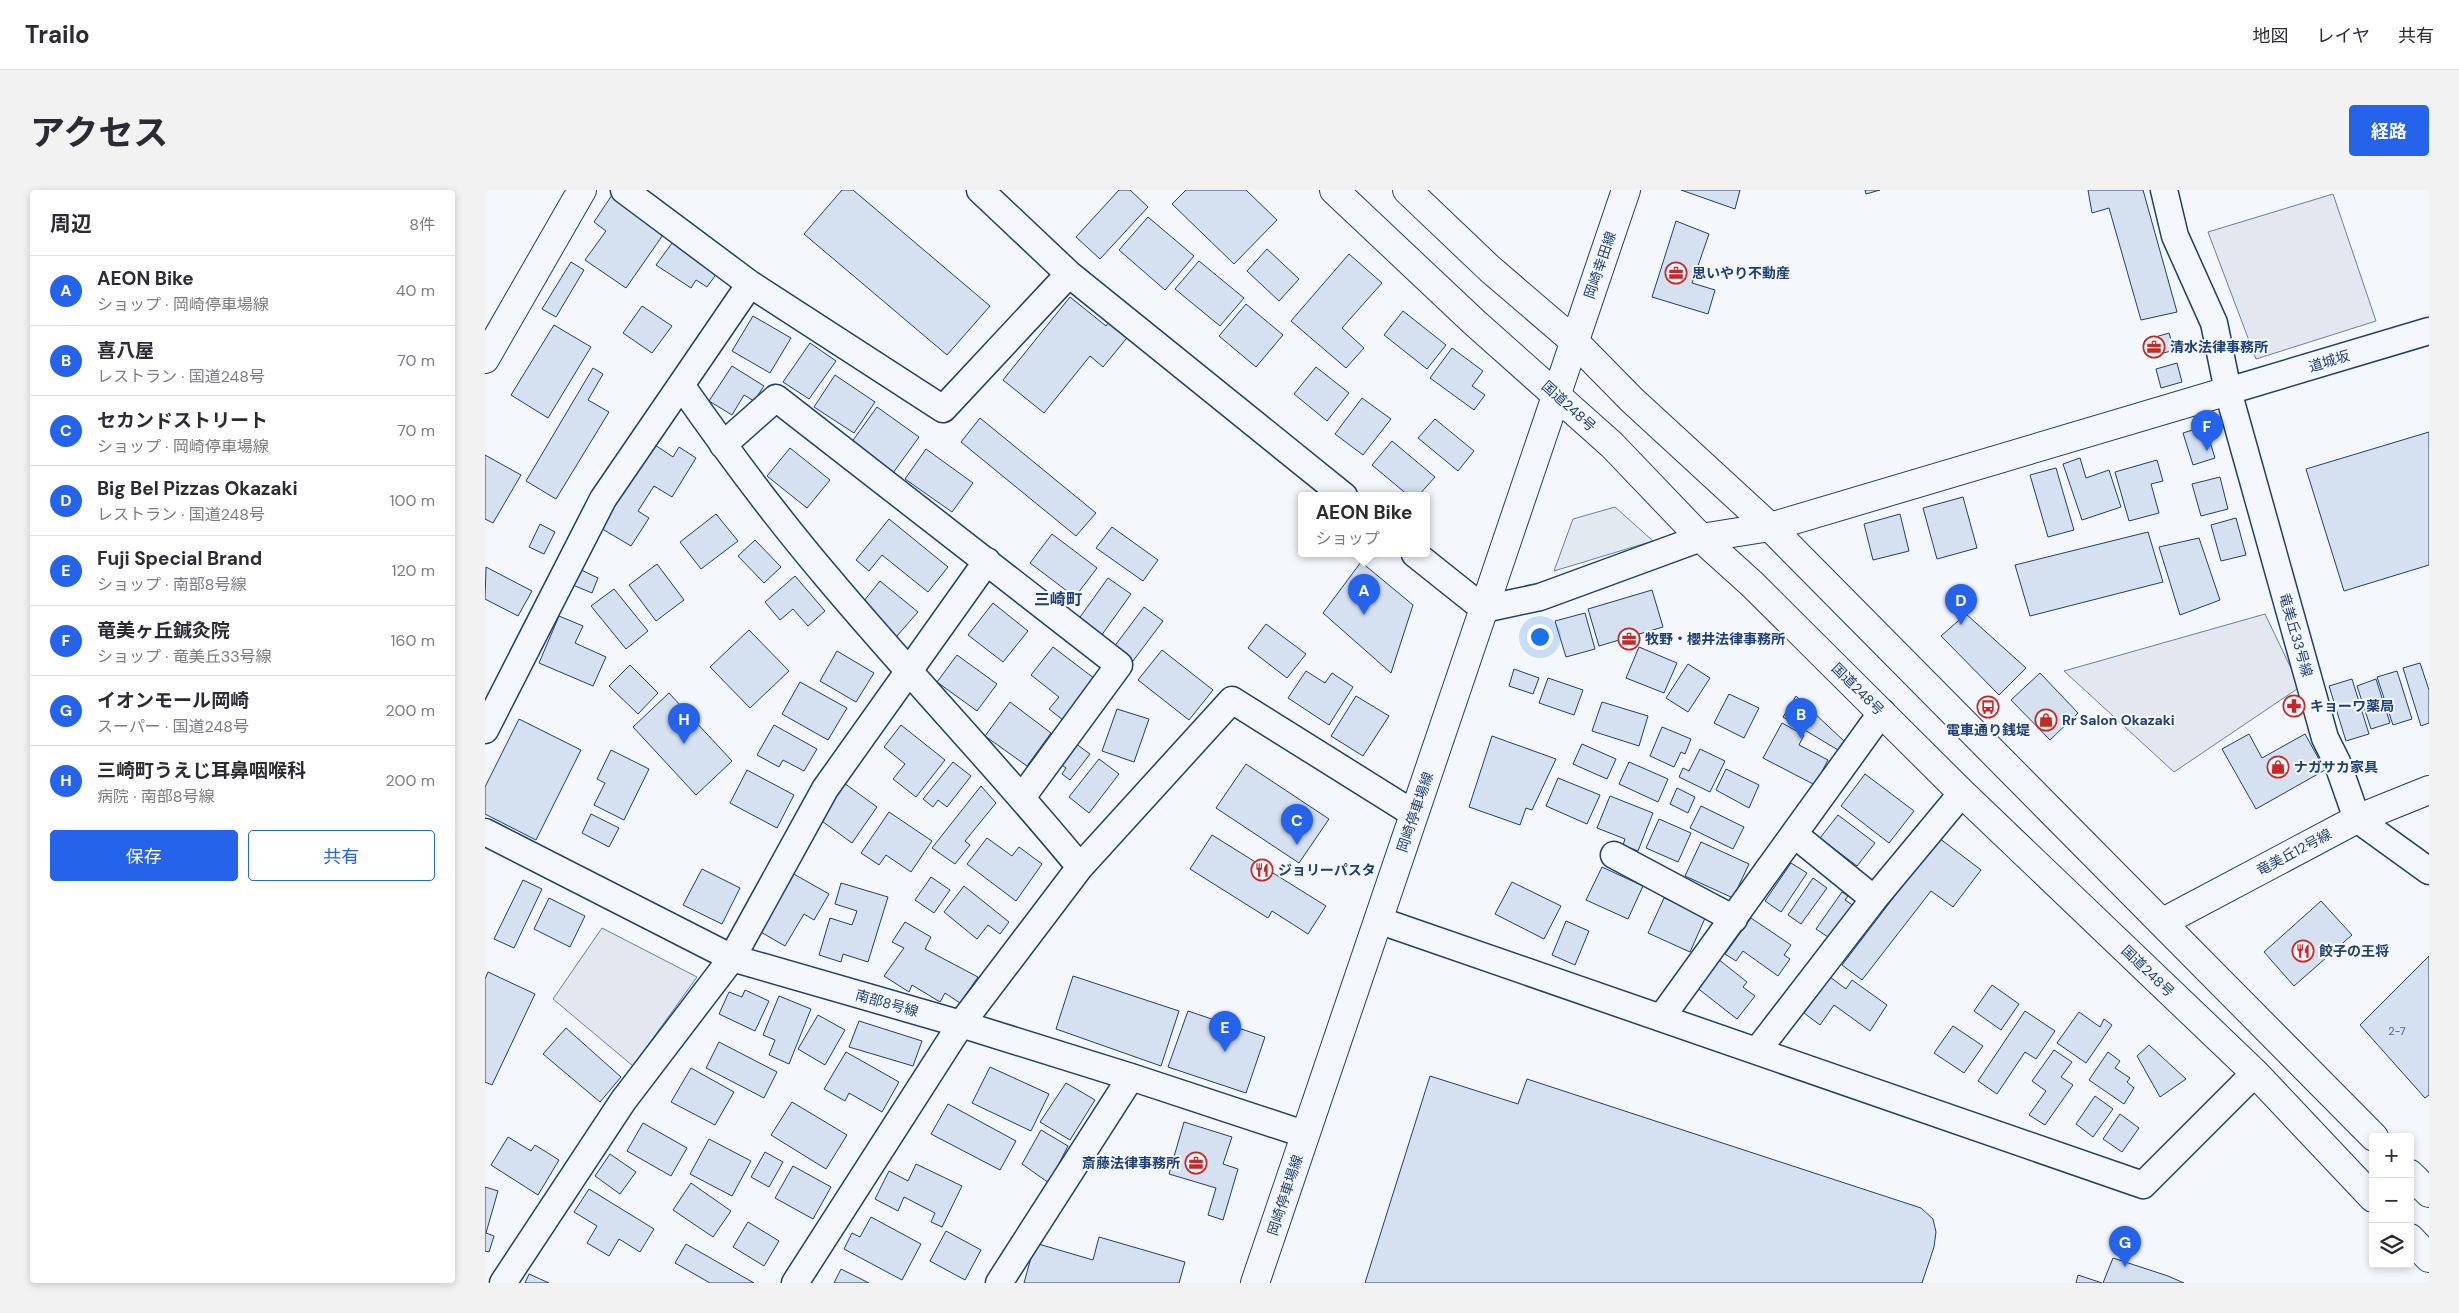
<!DOCTYPE html>
<html lang="ja">
<meta charset="utf-8">
<style>
:root{--surface:#fff;--page:#f2f2f3;--text:#2b2b33;--muted:#7c7c81;--line:#e1e1e2;--accent:#2563eb}
body{margin:0;font-family:"DM Sans","Noto Sans JP",sans-serif;background:var(--page);color:var(--text)}
.controls{position:absolute;right:15px;bottom:15px;display:grid;overflow:hidden;border-radius:5px;box-shadow:0 2px 8px #0003}
.controls button{width:45px;height:45px;display:grid;place-items:center;padding:0;border:0;border-bottom:1px solid var(--line);background:var(--surface);color:var(--text);font:25px sans-serif}
.you{position:absolute;left:1054px;top:446px;width:18px;height:18px;margin:-12px;border:4px solid #fff;border-radius:50%;background:#1a73e8;box-shadow:0 0 0 8px #1a73e833}
.badge{display:grid;place-items:center;width:32px;height:32px;border-radius:50%;background:var(--accent);color:#fff;font-size:16px;font-weight:700}
.pin{position:absolute;translate:-50% -41px;filter:drop-shadow(0 1px 2px #0008)}
.pin::after{content:'';position:absolute;top:26px;width:18px;height:15px;background:inherit;clip-path:polygon(0 0,100% 0,50% 100%)}
.popup{position:absolute;left:813px;top:302px;width:132px;height:65px;box-sizing:border-box;display:grid;place-content:center;border-radius:5px;background:var(--surface);filter:drop-shadow(0 1px 4px #0005);font-size:16px;white-space:nowrap;color:var(--muted)}
.popup b{font-size:19px;color:var(--text)}
.popup::after{content:'';position:absolute;left:50%;top:100%;margin-left:-10px;border:10px solid transparent;border-top-color:var(--surface)}
.list{margin:0;padding:0;list-style:none}
h2{display:flex;justify-content:space-between;align-items:center;height:65px;margin:0;padding:0 20px;font-size:21px}
h2 small{font-size:16px;font-weight:400;color:var(--muted)}
.list li{display:grid;grid-template-columns:32px 1fr auto;gap:15px;align-items:center;box-sizing:border-box;height:70px;padding:0 20px;border-top:1px solid var(--line)}
.list b{display:block;font-size:19px;white-space:nowrap}
.list p{margin:0;font-size:16px;white-space:nowrap;color:var(--muted)}
.list em{font-size:16px;font-style:normal;color:var(--muted)}
.actions{display:flex;gap:10px;padding:15px 20px}
.actions a{flex:1;padding:11px 0;border:1px solid var(--accent);border-radius:5px;text-align:center;font-size:18px;color:var(--accent)}
.actions .main{background:var(--accent);color:#fff}
.icon{flex:none;width:28px;height:28px;fill:none;stroke:currentColor;stroke-width:2;stroke-linecap:round;stroke-linejoin:round}
.map{position:relative;flex:none;width:1944px;height:1093px;overflow:hidden;border-radius:5px}
header{display:flex;align-items:center;gap:30px;box-sizing:border-box;height:70px;padding:0 25px;background:var(--surface);border-bottom:1px solid var(--line)}
header strong{font-size:24px}
nav{display:flex;gap:28px;margin-inline-start:auto;font-size:18px}
.intro{display:flex;align-items:center;justify-content:space-between;box-sizing:border-box;height:120px;padding:0 30px}
h1{margin:0;font-size:35px}
.button{padding:12px 22px;border-radius:5px;background:var(--accent);color:#fff;font-size:18px;font-weight:700}
main{display:flex;gap:30px;padding:0 30px}
aside{flex:1;background:var(--surface);border-radius:5px;box-shadow:0 2px 8px #0003}
.map>svg:first-child{display:block}
</style>
<header>
<strong>Trailo</strong>
<nav><a>地図</a><a>レイヤ</a><a>共有</a></nav>
</header>
<div class="intro"><h1>アクセス</h1><a class="button">経路</a></div>
<main>
<aside>
<h2>周辺<small>8件</small></h2>
<ul class="list">
<li><span class="badge">A</span><div><b>AEON Bike</b><p>ショップ · 岡崎停車場線</p></div><em>40 m</em></li>
<li><span class="badge">B</span><div><b>喜八屋</b><p>レストラン · 国道248号</p></div><em>70 m</em></li>
<li><span class="badge">C</span><div><b>セカンドストリート</b><p>ショップ · 岡崎停車場線</p></div><em>70 m</em></li>
<li><span class="badge">D</span><div><b>Big Bel Pizzas Okazaki</b><p>レストラン · 国道248号</p></div><em>100 m</em></li>
<li><span class="badge">E</span><div><b>Fuji Special Brand</b><p>ショップ · 南部8号線</p></div><em>120 m</em></li>
<li><span class="badge">F</span><div><b>竜美ヶ丘鍼灸院</b><p>ショップ · 竜美丘33号線</p></div><em>160 m</em></li>
<li><span class="badge">G</span><div><b>イオンモール岡崎</b><p>スーパー · 国道248号</p></div><em>200 m</em></li>
<li><span class="badge">H</span><div><b>三崎町うえじ耳鼻咽喉科</b><p>病院 · 南部8号線</p></div><em>200 m</em></li>
</ul>
<div class="actions"><a class="main">保存</a><a>共有</a></div>
</aside>
<div class="map">
<svg width="1944" height="1093" viewBox="0 0 1944 1093">
<rect width="100%" height="100%" fill="#f4f7fb"/>
<!-- green -->
<path fill="#e3e9f0" stroke="#687fa3" d="M1130 317 1168 351 1069 381 1088 329Z"/>
<!-- parking -->
<path fill="#e3e8f0" stroke="#687fa3" d="M1848 4 1891 131 1771 169 1723 42Z
M1780 424 1815 497 1689 582 1579 481Z
M117 738 212 787 148 876 68 809Z"/>
<!-- building -->
<path fill="#d5e0f0" stroke="#1d3f73" d="M357 0H368L505 116 462 165 319 44Z
M634 0H645L663 17 615 69 591 47Z
M701 0H761L792 30 749 74 687 14Z
M1196 0H1255L1250 19Z
M1380 0H1395L1381 4Z
M1603 0H1658L1692 122 1656 130 1624 18 1607 23Z
M127 5 180 42 141 98 100 70 121 41 109 32Z
M663 27 709 66 680 100 634 60Z
M1191 31 1224 44 1207 93 1230 100 1223 124 1167 107Z
M190 49 235 79 222 97 211 90 206 98 171 75Z
M782 59 814 89 794 111 762 81Z
M864 64 897 93 857 138 879 158 861 178 806 131Z
M714 71 759 108 735 136 690 99Z
M86 72 99 80 71 127 57 119Z
M585 107 621 136 627 128 646 143 618 177 605 166 559 223 518 190Z
M761 114 798 145 771 177 734 146Z
M157 116 187 136 167 163 138 143Z
M918 121 961 155 942 179 899 145Z
M268 126 306 148 285 183 247 161Z
M69 135 106 157 63 228 26 205Z
M1684 143 1689 160 1665 167 1660 150Z
M325 153 351 171 324 209 298 192Z
M967 158 998 181 987 196 1000 205 989 220 945 188Z
M1692 173 1697 192 1676 198 1671 179Z
M247 176 279 196 269 211 259 205 247 225 224 211Z
M831 177 864 203 842 231 809 204Z
M108 178 118 184 103 210 124 222 71 309 41 291Z
M350 185 390 212 369 243 329 217Z
M877 208 906 229 878 265 850 244Z
M392 217 434 247 408 283 366 253Z
M495 228 611 323 591 346 476 252Z
M950 229 989 261 973 281 933 248Z
M1720 236 1730 268 1708 275 1698 243Z
M1944 242V375L1859 401 1821 279Z
M907 251 950 287 933 306H924L887 275Z
M167 253 188 267 194 257 211 268 187 307 169 296 153 321 164 328 146 356 114 337Z
M305 258 345 290 322 318 282 286Z
M441 259 488 293 467 322 420 289Z
M0 265 36 285 8 333 0 329Z
M1595 268 1601 288 1624 280 1636 317 1597 330 1578 274Z
M1672 270 1678 291 1666 294 1674 323 1644 331 1630 282Z
M1571 278 1589 340 1563 347 1545 285Z
M1735 287 1743 319 1716 326 1707 294Z
M1478 307 1492 358 1452 369 1438 318Z
M231 324 253 351 216 379 195 352Z
M1415 324 1424 361 1388 370 1379 334Z
M1751 328 1761 365 1736 371 1726 335Z
M404 329 463 377 443 402 397 365 384 381 371 370Z
M55 334 70 342 59 364 44 357Z
M627 337 673 370 658 391 611 358Z
M1663 342 1678 392 1545 426 1530 375Z
M567 344 612 378 590 407 545 373Z
M1714 348 1735 410 1695 425 1674 357Z
M270 350 296 377 279 393 253 366Z
M876 372 928 415 906 483 838 423Z
M172 374 199 410 171 431 144 395Z
M1 377 47 401 33 426 0 409Z
M90 377 113 388 107 403 83 393Z
M310 386 340 421 323 436 308 419 295 430 280 412Z
M623 388 646 404 616 446 593 430Z
M395 391 433 422 411 447 374 417Z
M129 399 163 441 141 459 106 416Z
M1167 400 1178 437 1114 456 1103 419Z
M508 413 543 441 518 472 483 445Z
M659 417 678 431 648 471 629 457Z
M1100 423 1110 459 1081 467 1070 431Z
M1481 424 1541 478 1514 505 1456 446Z
M74 426 98 436 90 453 121 467 108 496 54 473Z
M781 434 821 464 802 488 763 458Z
M264 440 304 481 265 518 225 477Z
M568 457 610 489 578 530 564 519 574 507 546 485Z
M1154 457 1192 473 1179 503 1141 488Z
M677 460 728 500 704 530 653 490Z
M352 461 389 483 371 512 335 491Z
M472 465 512 494 492 521 452 492Z
M1935 473 1944 500V533L1936 536 1918 478Z
M1203 474 1225 488 1203 522 1181 508Z
M145 475 173 503 153 524 124 496Z
M1029 479 1054 488 1048 504 1024 496Z
M821 481 840 493 847 483 868 497 844 535 803 508Z
M1912 481 1927 529 1908 535 1892 487Z
M1555 483 1593 523 1565 550 1526 510Z
M1063 488 1098 500 1089 525 1054 513Z
M1867 489 1884 544 1861 551 1844 496Z
M1891 489 1905 533 1886 539 1872 496Z
M315 492 362 518 343 550 297 524Z
M184 503 247 571 211 605 148 537Z
M1244 504 1274 518 1259 548 1229 533Z
M871 506 904 526 878 566 846 546Z
M1311 506 1359 551 1353 560 1298 527Z
M525 512 566 543 542 576 500 546Z
M1117 512 1163 526 1154 556 1107 541Z
M632 519 664 529 649 572 617 561Z
M34 529 96 560 51 650 0 624V597Z
M1297 533 1319 545 1314 555 1343 570 1330 595 1278 568Z
M289 535 332 559 319 581 298 570 294 577 272 565Z
M416 535 460 570 431 607 408 589 420 574 399 557Z
M1177 537 1206 549 1200 564 1196 562 1189 577 1165 566Z
M1764 544 1777 568 1820 544 1840 580 1771 619 1737 559Z
M1007 546 1071 569 1047 620 1041 618 1035 635 984 617Z
M590 553 605 564 585 590 577 584 581 578 574 573Z
M1097 554 1131 569 1122 589 1088 574Z
M1215 559 1240 571 1225 602 1194 587 1198 578 1204 581Z
M126 560 164 579 139 630 109 615 120 593 112 589Z
M614 569 634 584 604 623 584 607Z
M468 572 486 586 462 617 453 610 448 617 438 609Z
M1144 572 1183 589 1173 612 1134 594Z
M761 574 844 629 814 673 731 618Z
M1241 579 1274 595 1264 618 1231 600Z
M262 580 309 605 292 638 245 613Z
M1380 584 1429 621 1404 653 1356 616Z
M1073 588 1115 605 1102 634 1061 616Z
M359 593 392 617 367 653 334 629Z
M496 596 511 613 480 651 485 655 470 674 447 658Z
M1192 598 1210 607 1203 623 1185 614Z
M1125 606 1168 623 1153 661 1138 655 1140 649 1112 638Z
M1216 616 1259 637 1248 659 1205 638Z
M404 622 447 651 426 682 401 665 394 675 376 663Z
M106 624 134 638 124 657 97 643Z
M1353 625 1390 653 1372 676 1335 648Z
M1174 629 1206 643 1193 672 1161 658Z
M727 645 841 716 823 744 787 721 783 728 705 679Z
M502 648 527 666 534 657 557 674 531 711 482 674Z
M1454 648 1496 680 1468 717 1446 701 1377 790 1357 775Z
M1216 652 1264 674 1248 708 1200 686Z
M1306 673 1322 683 1296 722 1280 711Z
M1117 677 1158 696 1143 729 1101 710Z
M217 679 255 698 237 734 198 715Z
M307 683 344 704 329 730 319 724 300 756 274 741Z
M446 687 465 700 449 723 430 710Z
M1328 688 1342 698 1316 734 1303 725Z
M38 690 57 699 29 758 9 749Z
M1027 692 1076 716 1059 749 1010 724Z
M356 693 403 707 383 772 358 764 356 772 334 765 345 728 367 735 372 721 350 714Z
M479 696 524 732 515 744 503 735 492 749 459 722Z
M1357 702 1363 706 1360 710 1369 716 1346 749 1331 739Z
M64 708 100 726 85 757 49 739Z
M1179 708 1221 726 1205 762 1163 743Z
M1836 711 1867 745 1809 796 1779 762Z
M1266 728 1306 755 1299 765 1305 769 1293 786 1258 761 1251 771 1240 764Z
M1081 731 1104 741 1090 775 1067 765Z
M420 732 446 747 440 759 493 787 475 813 460 803 455 812 427 795 424 802 399 786 419 758 407 752Z
M1944 766V905L1940 908 1875 835Z
M1233 769 1262 792 1258 797 1270 806 1252 829 1211 797Z
M3 782 50 804 7 895 0 892V789Z
M588 786 694 821 676 876 571 839Z
M1345 787 1361 799 1367 790 1402 815 1385 841 1349 815 1335 835 1319 823Z
M1507 795 1534 814 1516 840 1489 821Z
M260 800 284 811 270 841 234 824 244 802 257 807Z
M294 806 326 819 304 874 284 865 290 850 278 845Z
M703 821 780 847 761 903 683 877Z
M1540 821 1570 841 1551 869 1540 862 1512 904 1493 891Z
M1594 822 1615 837 1619 829 1627 835 1601 873 1572 853Z
M333 825 360 840 340 875 313 859Z
M374 831 437 851 428 876 364 857Z
M1468 836 1498 856 1479 883 1449 863Z
M81 838 136 887 115 912 58 864Z
M234 852 292 882 279 908 221 878Z
M1664 855 1701 889 1675 907 1652 866Z
M1569 860 1587 872 1576 887 1588 895 1560 935 1544 925 1561 901 1547 891Z
M361 862 414 892 397 922 364 903 360 911 339 899Z
M1623 862 1635 871 1630 878 1645 888 1642 892 1649 898 1639 914 1604 890Z
M505 877 564 904 546 941 487 913Z
M206 878 249 902 230 935 186 912Z
M945 886 1033 914 1042 889 1436 1018 1448 1029 1451 1042 1449 1057 1437 1093H880Z
M581 893 610 910 585 950 555 932Z
M1610 906 1628 919 1608 947 1591 934Z
M307 912 362 945 341 979 286 945Z
M463 914 531 951 515 980 446 944Z
M1635 924 1654 938 1637 962 1618 949Z
M699 932 747 947 738 974 753 979 738 1030 723 1025 731 998 684 984Z
M158 933 202 958 186 986 142 961Z
M556 940 583 956 564 993 537 974Z
M23 947 46 961 50 955 74 970 53 1005 6 975Z
M224 949 266 971 247 1006 205 984Z
M280 962 298 972 284 997 266 987Z
M125 964 151 982 135 1004 110 986Z
M431 974 477 996 457 1037 446 1032 450 1023 419 1007 413 1021 390 1009 404 981 423 991Z
M308 976 346 997 328 1029 290 1008Z
M206 993 246 1021 228 1047 188 1020Z
M0 997 13 1001 1 1043 9 1046 4 1062 0 1061Z
M104 999 169 1039 155 1062 134 1049 124 1066 102 1053 112 1036 89 1022Z
M386 1027 436 1054 417 1090 359 1059 367 1043 375 1047Z
M263 1032 294 1051 279 1076 248 1057Z
M461 1041 496 1060 480 1090 445 1071Z
M614 1047 700 1072 694 1093H539L550 1053 608 1070Z
M201 1054 269 1093H225L190 1073Z
M1628 1068 1683 1086 1699 1093H1618Z
M356 1079 384 1093H349Z
M44 1084 64 1093H40Z
M1593 1085 1617 1093H1591Z"/>
<g fill="none" stroke-linecap="round" stroke-linejoin="round">
<!-- minor casing -->
<g stroke="#1d3f73" stroke-width="29">
<path id="minor" d="M139 0 265 94 458 219 584 84
M495 0 584 84 859 306
M1679 0 1690 46 1729 133 1743 201 1840 548 1852 572 1872 629 1944 681
M265 94 196 195C242 261 291 327 343 388 425 486 514 578 595 677L476 834 310 1093
M1743 201 1944 141
M238 255 291 208 634 475 538 606
M930 364 999 419 1055 407 1216 348
M0 540 118 309 196 195
M0 642 247 768 476 834 646 887 819 944
M1310 645 1389 709
M1129 665 1249 729
M595 677 747 510 929 624
M893 730 1658 995 1770 883
M1176 828 1397 522
M1272 861 1389 709 1477 603
M18 1093 138 911 247 768 340 599 502 371
M514 1093 646 887"/>
</g>
<!-- tertiary casing -->
<g stroke="#1d3f73" stroke-width="30">
<path id="tertiary" d="M0 169 97 0
M1216 348 1285 337 1743 201
M1678 732 1872 629 1944 600"/>
</g>
<!-- secondary casing -->
<g stroke="#1d3f73" stroke-width="30">
<path id="secondary" d="M770 1093 1141 0"/>
</g>
<!-- trunk casing -->
<g stroke="#1d3f73" stroke-width="30">
<path id="trunk" d="M849 0 989 132 1127 255 1216 348 1267 394 1477 603 1770 883 1888 1008
M922 0 1005 79 1089 151 1147 210 1285 337 1889 947
M1925 984 1944 1003
M1925 1048 1944 1068"/>
</g>
<!-- minor -->
<use href="#minor" stroke="#f4f7fb" stroke-width="26"/>
<!-- tertiary -->
<use href="#tertiary" stroke="#f4f7fb" stroke-width="28"/>
<!-- secondary -->
<use href="#secondary" stroke="#f4f7fb" stroke-width="28"/>
<!-- trunk -->
<use href="#trunk" stroke="#f4f7fb" stroke-width="28"/>
</g>
<!-- icons -->
<defs>
<g id="office-ring" transform="scale(1.125)"><circle r="9.5" fill="#f4f7fb" stroke="#c62828" stroke-width="1.5"/><path d="M-6-3h4V-5.5h4V-3h4V5H-6ZM-1-4.5V-3h2v-1.5ZM-6 0V1H6V0Z" fill="#c62828"/></g>
<g id="pharmacy-ring" transform="scale(1.125)"><circle r="9.5" fill="#f4f7fb" stroke="#c62828" stroke-width="1.5"/><path d="M-2-6h4v4h4v4h-4v4h-4v-4h-4v-4h4Z" fill="#c62828"/></g>
<g id="bus-ring" transform="scale(1.125)"><circle r="9.5" fill="#f4f7fb" stroke="#c62828" stroke-width="1.5"/><path d="M-5-6H5V4H4V6H2V4H-2V6H-4V4H-5ZM-3.5-4V0h7V-4ZM-3.5 1.2v1.5H-2V1.2ZM2 1.2v1.5H3.5V1.2Z" fill="#c62828"/></g>
<g id="shop-ring" transform="scale(1.125)"><circle r="9.5" fill="#f4f7fb" stroke="#c62828" stroke-width="1.5"/><path d="M-5-2.5h2.3a2.7 3.5 0 0 1 5.4 0H5L5.5 6h-11ZM-1.5-2.5h3a1.5 2.3 0 0 0-3 0Z" fill="#c62828"/></g>
<g id="restaurant-ring" transform="scale(1.125)"><circle r="9.5" fill="#f4f7fb" stroke="#c62828" stroke-width="1.5"/><path d="M-5-6h1v4h1v-4h1v4h1v-4h1v5L-1.5 .5V6h-2V.5L-5-1ZM5-6V6H3V1.5H1.5Q1.5-4 5-6Z" fill="#c62828"/></g>
</defs>
<g fill-rule="evenodd">
<use href="#office-ring" x="1191" y="83"/>
<use href="#office-ring" x="1669" y="157"/>
<use href="#office-ring" x="1144" y="449"/>
<use href="#pharmacy-ring" x="1809" y="516"/>
<use href="#bus-ring" x="1503" y="517"/>
<use href="#shop-ring" x="1561" y="530"/>
<use href="#shop-ring" x="1793" y="577"/>
<use href="#restaurant-ring" x="777" y="680"/>
<use href="#restaurant-ring" x="1818" y="761"/>
<use href="#office-ring" x="711" y="973"/>
</g>
<g text-anchor="middle" stroke-width="4" stroke-linejoin="round" paint-order="stroke">
<!-- number labels -->
<g font-size="11" fill="#4b6792">
<text x="1912" y="845">2-7</text>
</g>
<!-- street labels -->
<g font-size="14" fill="#1d3f73" stroke="#f4f7fb">
<text transform="translate(1115 75) rotate(-71)" y="5">岡崎幸田線</text>
<text transform="translate(1844 171) rotate(-17)" y="5">道城坂</text>
<text transform="translate(1084 216) rotate(42)" y="5">国道248号</text>
<text transform="translate(1811 445) rotate(74)" y="5">竜美丘33号線</text>
<text transform="translate(1373 499) rotate(45)" y="5">国道248号</text>
<text transform="translate(930 622) rotate(-71)" y="5">岡崎停車場線</text>
<text transform="translate(1809 662) rotate(-28)" y="5">竜美丘12号線</text>
<text transform="translate(1663 781) rotate(44)" y="5">国道248号</text>
<text transform="translate(402 813) rotate(16)" y="5">南部8号線</text>
<text transform="translate(800 1005) rotate(-72)" y="5">岡崎停車場線</text>
</g>
<!-- poi labels -->
<g font-size="14" font-weight="bold" fill="#1d3f73" stroke="#f4f7fb" text-anchor="start">
<text x="1207" y="88">思いやり不動産</text>
<text x="1685" y="162">清水法律事務所</text>
<text x="1160" y="454">牧野・櫻井法律事務所</text>
<text x="1825" y="521">キョーワ薬局</text>
<text x="1577" y="535">Rr Salon Okazaki</text>
<text x="1503" y="545" text-anchor="middle">電車通り銭堤</text>
<text x="1809" y="582">ナガサカ家具</text>
<text x="793" y="685">ジョリーパスタ</text>
<text x="1834" y="766">餃子の王将</text>
<text x="695" y="978" text-anchor="end">斎藤法律事務所</text>
</g>
<!-- quarter labels -->
<g font-size="16" font-weight="bold" fill="#1d3f73" stroke="#f4f7fb">
<text x="573" y="415">三崎町</text>
</g>
</g>
</svg>
<div class="controls">
<button>+</button>
<button>−</button>
<button><svg class="icon" aria-label="layers" viewBox="0 0 24 24"><path d="M12 4l9 5-9 5-9-5zM3 14l9 5 9-5"/></svg></button>
</div>
<div class="you"></div>
<div class="pin badge" style="left:879px;top:425px">A</div>
<div class="popup"><b>AEON Bike</b>ショップ</div>
<div class="pin badge" style="left:1316px;top:549px">B</div>
<div class="pin badge" style="left:812px;top:655px">C</div>
<div class="pin badge" style="left:1476px;top:435px">D</div>
<div class="pin badge" style="left:740px;top:862px">E</div>
<div class="pin badge" style="left:1722px;top:261px">F</div>
<div class="pin badge" style="left:1640px;top:1077px">G</div>
<div class="pin badge" style="left:199px;top:554px">H</div>
</div>
</main>
